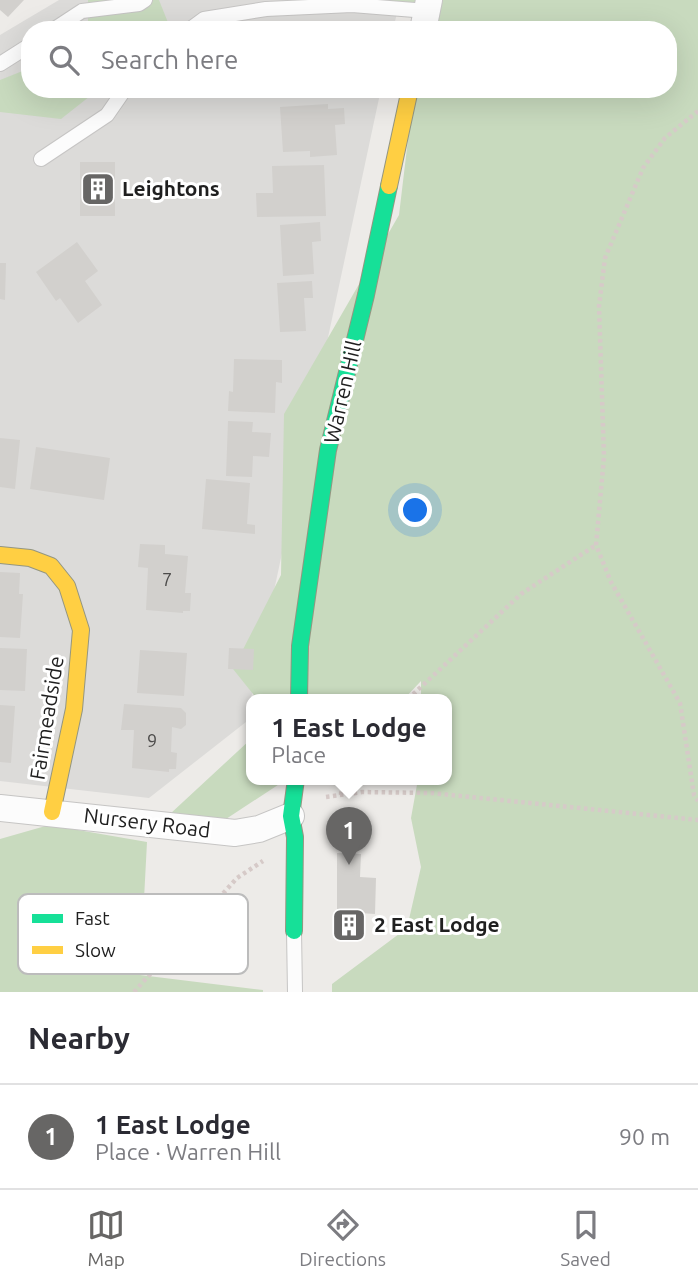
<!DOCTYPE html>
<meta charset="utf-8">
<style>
:root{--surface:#fff;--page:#f7f7f7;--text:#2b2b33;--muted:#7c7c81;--line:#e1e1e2;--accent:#676665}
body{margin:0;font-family:Ubuntu,sans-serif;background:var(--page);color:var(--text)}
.you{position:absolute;left:416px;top:511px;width:24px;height:24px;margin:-18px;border:5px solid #fff;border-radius:50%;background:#1a73e8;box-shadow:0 0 0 10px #1a73e833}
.badge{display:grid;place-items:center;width:46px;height:46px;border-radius:50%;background:var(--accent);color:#fff;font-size:23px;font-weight:700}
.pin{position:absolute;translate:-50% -58px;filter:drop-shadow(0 2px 4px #0008)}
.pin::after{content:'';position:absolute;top:37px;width:24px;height:21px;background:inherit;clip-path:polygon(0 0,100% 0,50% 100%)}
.popup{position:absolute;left:246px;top:694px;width:206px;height:91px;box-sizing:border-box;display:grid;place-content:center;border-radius:14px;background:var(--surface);filter:drop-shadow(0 2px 5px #0005);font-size:23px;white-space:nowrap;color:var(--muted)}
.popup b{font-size:26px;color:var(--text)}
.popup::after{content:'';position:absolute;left:50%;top:100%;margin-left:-14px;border:14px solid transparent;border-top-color:var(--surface)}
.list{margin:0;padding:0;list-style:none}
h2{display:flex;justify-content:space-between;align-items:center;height:91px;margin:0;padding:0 28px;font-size:30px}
h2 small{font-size:23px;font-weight:400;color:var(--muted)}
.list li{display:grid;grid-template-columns:46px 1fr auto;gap:21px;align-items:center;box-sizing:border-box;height:105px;padding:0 28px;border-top:2px solid var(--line)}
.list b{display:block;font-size:26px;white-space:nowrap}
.list p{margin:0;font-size:23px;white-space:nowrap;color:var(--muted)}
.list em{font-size:23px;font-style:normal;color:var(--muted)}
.icon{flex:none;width:38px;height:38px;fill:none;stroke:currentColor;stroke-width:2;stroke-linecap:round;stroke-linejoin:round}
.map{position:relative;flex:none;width:698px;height:992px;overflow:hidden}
.search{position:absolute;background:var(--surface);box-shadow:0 7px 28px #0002;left:21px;right:21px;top:21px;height:77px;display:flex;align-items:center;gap:18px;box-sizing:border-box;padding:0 24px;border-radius:28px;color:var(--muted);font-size:26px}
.sheet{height:196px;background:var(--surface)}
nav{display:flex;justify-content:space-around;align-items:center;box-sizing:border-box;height:98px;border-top:2px solid var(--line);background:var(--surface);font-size:19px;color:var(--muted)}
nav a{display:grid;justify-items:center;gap:4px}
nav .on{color:var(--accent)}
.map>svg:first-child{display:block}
</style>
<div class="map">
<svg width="698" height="992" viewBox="0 0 698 992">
<rect width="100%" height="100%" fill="#edebe8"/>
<!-- residential -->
<path fill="#dcdbd9" d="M59 0H400L393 30H30V89H381L246 722 149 798 0 781V35Z"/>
<!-- forest -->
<path fill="#c8dabe" d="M88 0H159L171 30H88Z
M368 0H698V992H332V984L407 928 421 867 411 818 418 779H447V699H421V681L404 699H257L233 669 281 575 284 414 399 215 414 89H668V30H421L423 11Z
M30 68V89H99L61 119 0 112V80Z
M251 739V779H287L226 819 170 814Z
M49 825 147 842 140 975 263 990V992H0V839Z"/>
<!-- building -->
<path fill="#d2d0cd" d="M0 0H24L8 17 0 10Z
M355 21V30H316V24Z
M328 104V109L344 108 345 124 335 125 337 155 310 157V151L283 152 280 107Z
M80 162H115V216H80Z
M324 165 326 216 257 217 256 193H273L272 166Z
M320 222 321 241 312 242 314 274 283 276 280 225Z
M77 242 98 271 85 281 102 305 78 323 60 298 56 301 36 272Z
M0 263H6L5 300 0 299Z
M312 281 313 298H304L306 331 280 332 277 283Z
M234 359 282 360V383L276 382 275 413 228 411 229 391 233 392Z
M228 421 253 422 252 432 271 433 269 457 253 456 252 477 226 476Z
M0 438 20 440 15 489 0 487Z
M36 447 110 458 104 500 30 489Z
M206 479 250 483 247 524 255 525V534L202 529Z
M140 544 165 545V554L188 556 185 593H191L190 611H183V613L146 610 148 568 138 567Z
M0 572 20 573 19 594H23L20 638 0 637Z
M0 648 27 649 25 691 0 690Z
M229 648 254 649 253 670 228 669Z
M140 650 187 653 184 696 137 693Z
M124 704 181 708 186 713V725L181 729 172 727 171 752 177 753 176 769H169V772L132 768 134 730H121Z
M0 705 15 706 11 763 0 762Z
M337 853 361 854 360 877 376 878 375 914 360 913V936H337Z"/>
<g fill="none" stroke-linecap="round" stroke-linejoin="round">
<!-- lane casing -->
<g stroke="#c6c5c4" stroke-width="16">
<path id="lane" d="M53 30 82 11 139 4 145 0
M189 30 204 19 266 9 352 5 427 11
M0 64 30 45
M41 159 107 115 125 89
M294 931 295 992"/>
</g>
<!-- street casing -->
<g stroke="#c6c5c4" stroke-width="28">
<path id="street" d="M423 30 429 0
M0 808 235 833 259 829 291 816"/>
</g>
<!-- fast casing -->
<g stroke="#949681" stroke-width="18">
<path id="fast" d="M299 699 300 646 328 450 366 295 389 186
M294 931 295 837 291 816 296 779"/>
</g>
<!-- slow casing -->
<g stroke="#949681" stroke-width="18">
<path id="slow" d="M389 186 410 89
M0 555 30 558 51 566 67 586 81 630 74 709 52 812"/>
</g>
<!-- path -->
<path stroke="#d6cac8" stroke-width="4.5" stroke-dasharray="3.5 3.5" stroke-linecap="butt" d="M698 111 665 138 643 168 605 258 599 306 604 457 596 545 611 582 680 703 694 795 698 801
M408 699 521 594 596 545
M341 795 342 779
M326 797 362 792 431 793 698 820
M134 992 237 878 263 861"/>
<!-- lane -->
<use href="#lane" stroke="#fcfcfc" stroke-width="14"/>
<!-- street -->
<use href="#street" stroke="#fcfcfc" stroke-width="26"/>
<!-- fast -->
<use href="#fast" stroke="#16e098" stroke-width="16"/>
<!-- slow -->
<use href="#slow" stroke="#ffcf43" stroke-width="16"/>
</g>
<!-- icons -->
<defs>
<g id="building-square" transform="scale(1.75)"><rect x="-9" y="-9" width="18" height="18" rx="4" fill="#676665" stroke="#fff"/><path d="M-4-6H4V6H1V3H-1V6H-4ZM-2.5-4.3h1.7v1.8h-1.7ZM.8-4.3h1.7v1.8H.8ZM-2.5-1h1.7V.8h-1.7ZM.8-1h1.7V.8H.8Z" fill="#fff"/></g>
</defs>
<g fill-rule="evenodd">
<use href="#building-square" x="98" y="189"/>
<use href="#building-square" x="349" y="925"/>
</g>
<g text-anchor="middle" stroke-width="6" stroke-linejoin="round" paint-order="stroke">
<!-- number labels -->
<g font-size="18" fill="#4c4b4a">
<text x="167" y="586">7</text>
<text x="152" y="747">9</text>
</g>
<!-- poi labels -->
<g font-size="21" font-weight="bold" fill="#1f1f1f" stroke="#fff" text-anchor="start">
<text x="122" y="196">Leightons</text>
<text x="374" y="932">2 East Lodge</text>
</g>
<!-- street labels -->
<g font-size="21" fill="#1f1f1f" stroke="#fff">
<text transform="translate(343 392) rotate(-77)" y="7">Warren Hill</text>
<text transform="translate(47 718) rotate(-81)" y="7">Fairmeadside</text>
<text transform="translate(147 823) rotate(7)" y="7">Nursery Road</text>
</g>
</g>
<!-- legend -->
<rect x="18" y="894" width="230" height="80" rx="10" fill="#fff" stroke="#bcbcbc" stroke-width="2"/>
<rect x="32" y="914" width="31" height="9" fill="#16e098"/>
<rect x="32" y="946" width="31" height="8" fill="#ffcf43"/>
<g font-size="19" fill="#1f1f1f">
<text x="75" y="925">Fast</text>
<text x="75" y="957">Slow</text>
</g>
</svg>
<div class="you"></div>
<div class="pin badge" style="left:349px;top:865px">1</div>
<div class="popup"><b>1 East Lodge</b>Place</div>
<div class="search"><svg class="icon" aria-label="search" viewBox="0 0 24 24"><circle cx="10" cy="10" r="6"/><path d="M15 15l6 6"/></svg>Search here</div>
</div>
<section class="sheet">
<h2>Nearby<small></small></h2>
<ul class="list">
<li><span class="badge">1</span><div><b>1 East Lodge</b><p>Place · Warren Hill</p></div><em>90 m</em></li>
</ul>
</section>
<nav>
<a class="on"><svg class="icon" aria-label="map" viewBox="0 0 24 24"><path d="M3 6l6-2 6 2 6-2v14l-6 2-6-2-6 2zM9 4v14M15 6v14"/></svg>Map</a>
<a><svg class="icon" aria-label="directions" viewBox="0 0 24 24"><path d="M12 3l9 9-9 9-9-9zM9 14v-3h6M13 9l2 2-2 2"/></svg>Directions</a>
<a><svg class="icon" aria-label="saved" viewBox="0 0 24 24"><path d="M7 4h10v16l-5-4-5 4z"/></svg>Saved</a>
</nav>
